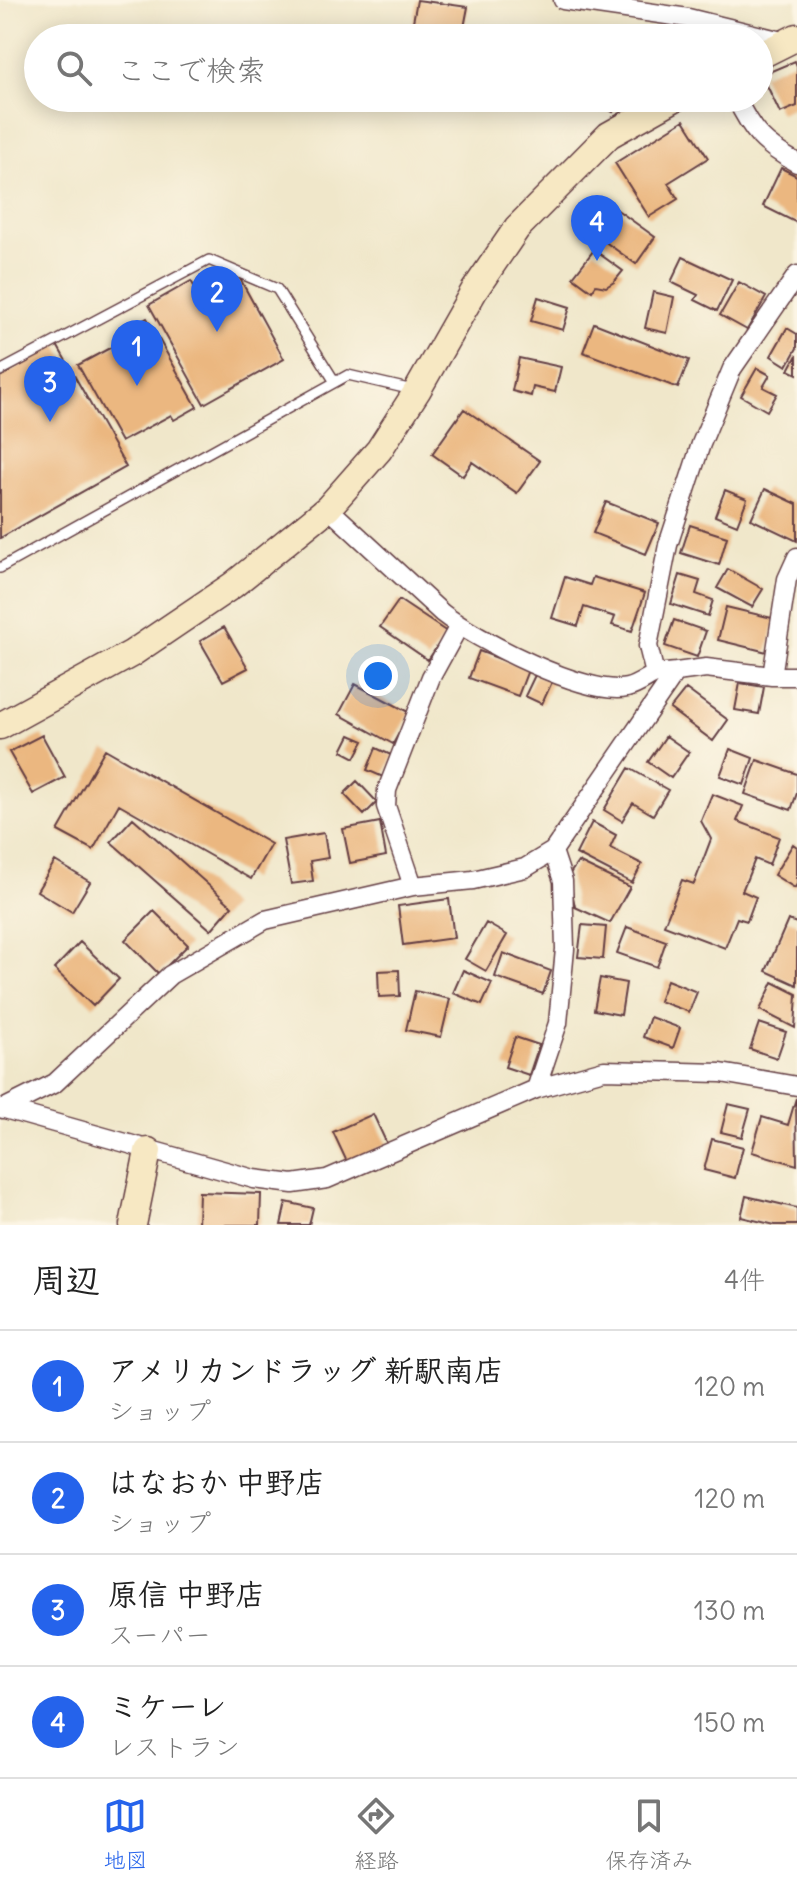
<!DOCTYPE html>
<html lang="ja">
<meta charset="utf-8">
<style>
:root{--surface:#fff;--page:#f6f6f6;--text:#222;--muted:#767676;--line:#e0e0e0;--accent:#2563eb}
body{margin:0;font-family:Delius,"Klee One",sans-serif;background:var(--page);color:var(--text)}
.you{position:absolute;left:378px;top:676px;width:28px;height:28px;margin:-20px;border:6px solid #fff;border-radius:50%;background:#1a73e8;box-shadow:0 0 0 12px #1a73e833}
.badge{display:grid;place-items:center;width:52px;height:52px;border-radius:50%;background:var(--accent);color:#fff;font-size:26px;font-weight:700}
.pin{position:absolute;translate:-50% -66px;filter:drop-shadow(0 2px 4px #0008)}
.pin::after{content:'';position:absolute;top:42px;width:28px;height:24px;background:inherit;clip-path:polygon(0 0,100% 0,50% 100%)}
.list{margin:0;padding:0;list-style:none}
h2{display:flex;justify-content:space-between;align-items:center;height:104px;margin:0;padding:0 32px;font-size:34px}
h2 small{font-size:26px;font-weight:400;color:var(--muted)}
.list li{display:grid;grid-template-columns:52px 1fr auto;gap:24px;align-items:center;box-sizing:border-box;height:112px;padding:0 32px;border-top:2px solid var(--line)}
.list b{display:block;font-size:30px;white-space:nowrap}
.list p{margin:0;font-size:26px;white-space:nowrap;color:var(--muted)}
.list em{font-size:26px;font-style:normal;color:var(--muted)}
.icon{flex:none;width:44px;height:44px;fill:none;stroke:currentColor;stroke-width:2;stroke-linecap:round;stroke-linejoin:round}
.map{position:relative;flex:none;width:797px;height:1225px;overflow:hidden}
.search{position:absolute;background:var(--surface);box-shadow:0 4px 20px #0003;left:24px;right:24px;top:24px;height:88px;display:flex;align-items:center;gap:20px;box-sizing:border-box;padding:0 28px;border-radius:44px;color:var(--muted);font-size:30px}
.sheet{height:552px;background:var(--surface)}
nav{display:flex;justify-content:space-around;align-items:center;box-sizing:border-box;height:112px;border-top:2px solid var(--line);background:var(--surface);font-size:22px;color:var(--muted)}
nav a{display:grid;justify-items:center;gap:4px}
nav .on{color:var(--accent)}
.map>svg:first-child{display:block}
</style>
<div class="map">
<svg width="797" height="1225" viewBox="0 0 797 1225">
<rect width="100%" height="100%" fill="#fcf5e5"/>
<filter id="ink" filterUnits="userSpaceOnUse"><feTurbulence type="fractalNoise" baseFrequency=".0125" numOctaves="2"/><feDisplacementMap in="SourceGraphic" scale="16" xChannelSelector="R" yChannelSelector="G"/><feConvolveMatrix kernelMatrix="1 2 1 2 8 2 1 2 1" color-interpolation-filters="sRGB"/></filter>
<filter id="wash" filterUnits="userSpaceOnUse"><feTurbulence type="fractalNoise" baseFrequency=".006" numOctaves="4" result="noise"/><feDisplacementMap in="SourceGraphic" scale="32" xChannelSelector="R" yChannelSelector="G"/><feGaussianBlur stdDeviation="1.8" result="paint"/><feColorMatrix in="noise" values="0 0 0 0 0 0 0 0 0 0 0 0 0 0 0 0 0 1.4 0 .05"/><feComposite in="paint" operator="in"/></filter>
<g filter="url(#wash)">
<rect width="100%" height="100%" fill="#f0e7ca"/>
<g id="blocks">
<!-- building -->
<path fill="#ebb780" d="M417 0 468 7 462 38H410Z
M795 61 797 66V106L780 113 762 75Z
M591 98H622L613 112Z
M684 120 708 158 668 183 678 199 649 217 615 163Z
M781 168 797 176V223L763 206Z
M616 209 655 237 636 264 597 236Z
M594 250 623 271 614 282 606 287 596 285 592 291 573 277Z
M683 257 732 280 717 311 695 300 698 295 671 282Z
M238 275 284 359 204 404 149 305 191 281 200 296Z
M739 282 766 297 747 330 720 315Z
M653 292 674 297 667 333 645 328Z
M538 297 570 307 563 330 531 321Z
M147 318 197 407 174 420 171 415 121 442 78 365 138 333 134 325Z
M594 323 689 360 678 388 583 352Z
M787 328 797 334V348L787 366 771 356Z
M57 345 126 467 0 538V377Z
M797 355V374L789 370Z
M519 358 561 367 555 392 533 387 531 396 512 391Z
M757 368 770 375 763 387 777 394 767 411 741 396Z
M464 409 540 461 517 493 472 462 463 476 432 454Z
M765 489 797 504V541L751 519Z
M725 490 747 499 737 525 715 516Z
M606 502 659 523 646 554 593 533Z
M690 525 727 537 719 565 681 553Z
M728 569 763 589 752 607 717 588Z
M680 575 700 581 696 594 713 600 708 616 671 604Z
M565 577 590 585 593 577 645 593 632 631 612 625 615 617 584 607 578 626 552 618Z
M399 600 447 632 428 660 380 627Z
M726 607 776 619 767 652 718 640Z
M674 620 706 631 697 657 665 646Z
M224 627 248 668 223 681 200 641Z
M479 651 528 670 518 696 469 678Z
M535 675 552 682 542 704 525 696Z
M740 683 764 687 759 714 735 710Z
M355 684 410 713 393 744 339 714Z
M686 689 728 720 713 741 670 709Z
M42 735 65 777 33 794 9 752Z
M350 735 364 741 355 758 342 751Z
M666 736 689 752 671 778 648 762Z
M376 748 393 756 383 777 367 770Z
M105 749 271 844 251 879 119 804 93 850 58 831Z
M730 749 753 758 744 785 720 776Z
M757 760 797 774V793L791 810 745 794Z
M629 768 668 790 653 815 633 803 622 821 604 810Z
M357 781 377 802 364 815 344 794Z
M712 794 743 806 737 821 779 837 769 865 755 859 742 891 756 897 747 921 737 918 725 948 664 925 682 880 694 884 711 839 701 821Z
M133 818 232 906 211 930 111 842Z
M380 822 386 856 350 863 343 829Z
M592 822 616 835 610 848 642 864 632 883 576 854Z
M324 833 328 858 310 861 313 881 291 884 283 840Z
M793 844 797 847V884L795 888 774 875Z
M55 861 90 882 72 912 37 891Z
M578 862 630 887 610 923 575 907 569 875Z
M449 899 454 938 403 945 398 906Z
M154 911 188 945 159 974 125 940Z
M788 920 797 923V985L766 971Z
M486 923 507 935 486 971 465 959Z
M582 925 606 927 603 959 578 957Z
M627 927 666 941 657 967 617 953Z
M80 942 119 979 93 1006 54 969Z
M503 953 551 971 543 994 495 977Z
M399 970 400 996 379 997 378 971Z
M463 970 492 983 482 1005 453 993Z
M600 978 626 983 621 1015 594 1010Z
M667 980 697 992 689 1012 659 1001Z
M773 982 797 994 795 1028 760 1010Z
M415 991 450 999 441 1037 406 1030Z
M650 1017 680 1028 673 1048 643 1037Z
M759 1023 786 1032 777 1058 750 1049Z
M515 1037 539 1045 529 1075 505 1067Z
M796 1098 797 1165 752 1152 762 1117 788 1125Z
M728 1104 750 1109 742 1137 721 1132Z
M373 1114 387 1144 347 1162 333 1132Z
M712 1139 743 1147 735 1178 704 1170Z
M199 1192 261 1194 260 1225H198Z
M746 1196 797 1208V1225H775L741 1217Z
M286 1202 313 1208 309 1225H281Z"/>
</g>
</g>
<g filter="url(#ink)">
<use href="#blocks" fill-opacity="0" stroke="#633d43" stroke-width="2"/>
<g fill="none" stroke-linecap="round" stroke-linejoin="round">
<!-- lane casing -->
<g stroke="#633d43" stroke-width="12">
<path id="lane" d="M0 371 209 260 277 289 335 382
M0 568 348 375 413 390"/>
</g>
<!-- street casing -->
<g stroke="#633d43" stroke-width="21">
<path id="street" d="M563 0 688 18 786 42
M736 98C752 132 764 145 797 163
M328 508 442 613C475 639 586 697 627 688 637 686 647 678 655 674
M676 672 655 674 648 646 668 545 701 444 732 369 797 275
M772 676 787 579 797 557
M413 886 386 806 387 790 431 677 459 626
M536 1089 558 1023 565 949 563 881 553 851
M1 1108 254 1179 293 1184 327 1179 536 1089 604 1070 721 1073 797 1086
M3 1109 55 1083 170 975 265 920 413 886 473 880 525 868 553 851 676 672 706 668 772 676H797"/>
</g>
<!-- secondary casing -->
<g stroke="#633d43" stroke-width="29">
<path id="secondary" d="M759 56 797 37
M0 726 131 654 233 585 328 508 379 450 417 391 474 291 517 228 609 135 675 98
M133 1225 148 1151"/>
</g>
<!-- lane -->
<use href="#lane" stroke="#fff" stroke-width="9"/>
<!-- street -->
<use href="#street" stroke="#fff" stroke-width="18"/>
<!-- secondary -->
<use href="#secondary" stroke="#f7e8c3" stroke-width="26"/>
</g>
</g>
</svg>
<div class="you"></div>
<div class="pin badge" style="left:137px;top:386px">1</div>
<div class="pin badge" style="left:217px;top:332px">2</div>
<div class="pin badge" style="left:50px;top:422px">3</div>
<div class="pin badge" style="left:597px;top:261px">4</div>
<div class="search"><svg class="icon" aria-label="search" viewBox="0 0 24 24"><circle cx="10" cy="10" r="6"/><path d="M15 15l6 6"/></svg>ここで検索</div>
</div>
<section class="sheet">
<h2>周辺<small>4件</small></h2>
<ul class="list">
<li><span class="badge">1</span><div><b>アメリカンドラッグ 新駅南店</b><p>ショップ</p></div><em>120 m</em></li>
<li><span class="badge">2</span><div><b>はなおか 中野店</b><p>ショップ</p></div><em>120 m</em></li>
<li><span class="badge">3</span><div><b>原信 中野店</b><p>スーパー</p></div><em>130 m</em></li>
<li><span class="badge">4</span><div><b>ミケーレ</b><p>レストラン</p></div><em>150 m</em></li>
</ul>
</section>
<nav>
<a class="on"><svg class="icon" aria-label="map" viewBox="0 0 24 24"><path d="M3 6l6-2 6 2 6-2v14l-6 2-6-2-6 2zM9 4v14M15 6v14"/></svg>地図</a>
<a><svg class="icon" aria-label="directions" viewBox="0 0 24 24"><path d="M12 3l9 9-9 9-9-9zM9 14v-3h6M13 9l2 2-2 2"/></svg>経路</a>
<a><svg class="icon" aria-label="saved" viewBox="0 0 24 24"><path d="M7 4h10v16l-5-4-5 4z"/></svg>保存済み</a>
</nav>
